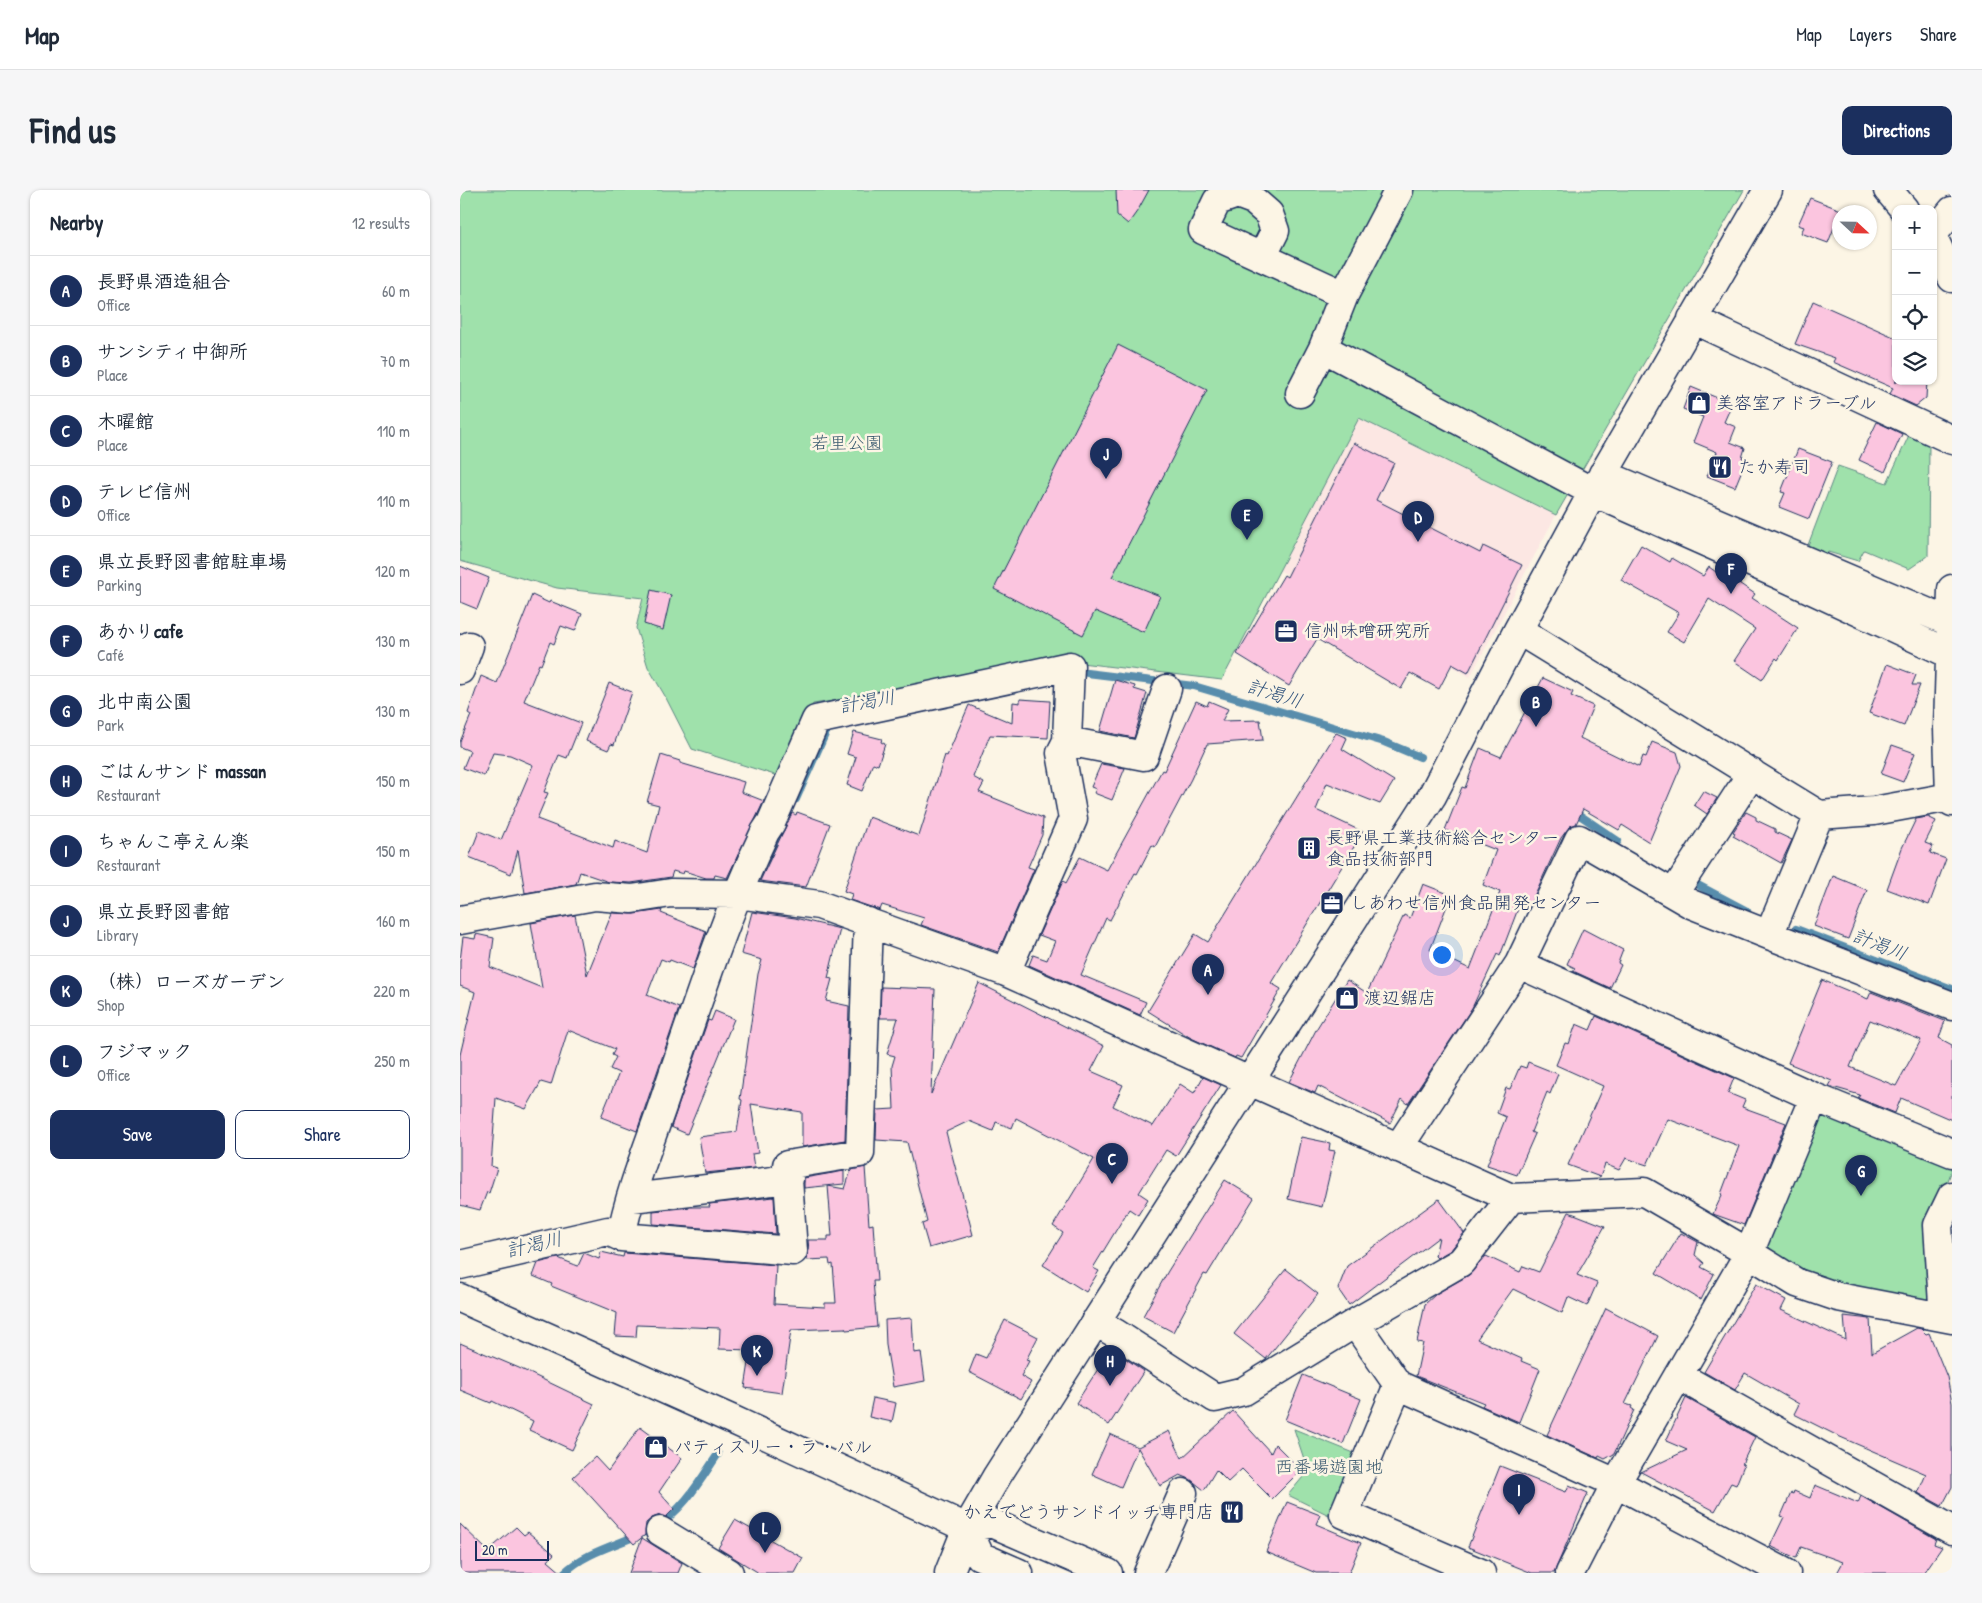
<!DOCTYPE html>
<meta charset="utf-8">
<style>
:root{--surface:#fff;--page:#f6f6f7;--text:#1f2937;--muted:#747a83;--line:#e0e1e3;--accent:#1b2f5e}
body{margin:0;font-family:"Patrick Hand","Klee One",sans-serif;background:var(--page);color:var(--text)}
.controls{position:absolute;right:15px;top:15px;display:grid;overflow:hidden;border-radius:10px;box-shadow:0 1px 4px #0004}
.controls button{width:45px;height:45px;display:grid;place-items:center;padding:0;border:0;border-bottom:1px solid var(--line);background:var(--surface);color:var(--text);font:25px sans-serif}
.compass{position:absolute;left:1372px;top:15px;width:45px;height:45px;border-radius:50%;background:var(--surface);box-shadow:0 1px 4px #0004;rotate:112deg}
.scale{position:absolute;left:15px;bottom:12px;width:74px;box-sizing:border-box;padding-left:5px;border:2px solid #1b2f5e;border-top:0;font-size:14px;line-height:18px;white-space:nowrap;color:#1b2f5e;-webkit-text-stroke:4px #fcf5e5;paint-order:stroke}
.you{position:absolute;left:981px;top:764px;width:18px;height:18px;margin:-12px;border:4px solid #fff;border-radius:50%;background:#1a73e8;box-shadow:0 0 0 8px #1a73e833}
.badge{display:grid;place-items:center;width:32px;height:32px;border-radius:50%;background:var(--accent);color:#fff;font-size:16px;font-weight:700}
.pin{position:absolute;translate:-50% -41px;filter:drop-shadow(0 1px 2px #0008)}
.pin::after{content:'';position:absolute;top:26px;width:18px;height:15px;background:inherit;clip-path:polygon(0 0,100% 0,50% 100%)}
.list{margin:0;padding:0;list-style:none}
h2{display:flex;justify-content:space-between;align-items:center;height:65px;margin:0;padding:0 20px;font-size:21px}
h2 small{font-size:16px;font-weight:400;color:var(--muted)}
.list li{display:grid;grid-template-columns:32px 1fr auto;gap:15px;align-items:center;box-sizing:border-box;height:70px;padding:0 20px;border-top:1px solid var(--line)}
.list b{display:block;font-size:19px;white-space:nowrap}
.list p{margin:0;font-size:16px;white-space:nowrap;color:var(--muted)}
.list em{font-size:16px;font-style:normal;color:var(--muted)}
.actions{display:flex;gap:10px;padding:15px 20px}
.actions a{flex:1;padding:11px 0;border:1px solid var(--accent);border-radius:10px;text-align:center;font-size:18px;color:var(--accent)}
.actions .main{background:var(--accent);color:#fff}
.icon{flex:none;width:28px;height:28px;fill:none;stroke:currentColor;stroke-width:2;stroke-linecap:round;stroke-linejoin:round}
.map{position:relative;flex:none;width:1492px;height:1383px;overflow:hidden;border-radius:10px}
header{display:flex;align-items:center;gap:30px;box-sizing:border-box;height:70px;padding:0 25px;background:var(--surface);border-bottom:1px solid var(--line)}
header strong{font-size:24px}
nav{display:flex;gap:28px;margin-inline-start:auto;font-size:18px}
.intro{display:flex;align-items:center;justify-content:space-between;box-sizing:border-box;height:120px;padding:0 30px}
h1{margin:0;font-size:35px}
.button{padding:12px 22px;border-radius:10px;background:var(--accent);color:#fff;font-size:18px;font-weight:700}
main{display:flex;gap:30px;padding:0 30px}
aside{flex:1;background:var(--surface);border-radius:10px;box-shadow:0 1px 4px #0004}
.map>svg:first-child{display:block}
</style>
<header>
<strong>Map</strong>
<nav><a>Map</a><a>Layers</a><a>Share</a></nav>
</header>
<div class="intro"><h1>Find us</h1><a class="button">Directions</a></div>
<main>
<aside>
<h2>Nearby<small>12 results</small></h2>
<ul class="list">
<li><span class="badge">A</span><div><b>長野県酒造組合</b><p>Office</p></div><em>60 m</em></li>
<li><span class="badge">B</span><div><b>サンシティ中御所</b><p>Place</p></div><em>70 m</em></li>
<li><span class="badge">C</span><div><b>木曜館</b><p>Place</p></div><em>110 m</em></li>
<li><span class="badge">D</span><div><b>テレビ信州</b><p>Office</p></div><em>110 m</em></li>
<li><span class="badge">E</span><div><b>県立長野図書館駐車場</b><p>Parking</p></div><em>120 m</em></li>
<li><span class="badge">F</span><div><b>あかりcafe</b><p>Café</p></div><em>130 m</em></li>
<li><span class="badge">G</span><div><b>北中南公園</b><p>Park</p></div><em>130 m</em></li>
<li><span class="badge">H</span><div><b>ごはんサンド massan</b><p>Restaurant</p></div><em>150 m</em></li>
<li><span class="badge">I</span><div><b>ちゃんこ亭えん楽</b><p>Restaurant</p></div><em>150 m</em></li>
<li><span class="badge">J</span><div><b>県立長野図書館</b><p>Library</p></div><em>160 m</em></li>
<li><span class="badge">K</span><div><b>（株）ローズガーデン</b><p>Shop</p></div><em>220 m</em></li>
<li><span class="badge">L</span><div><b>フジマック</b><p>Office</p></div><em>250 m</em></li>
</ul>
<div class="actions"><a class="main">Save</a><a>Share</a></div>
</aside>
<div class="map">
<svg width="1492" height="1383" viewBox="0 0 1492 1383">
<rect width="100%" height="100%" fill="#fcf5e5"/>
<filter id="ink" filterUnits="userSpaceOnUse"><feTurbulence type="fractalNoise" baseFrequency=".02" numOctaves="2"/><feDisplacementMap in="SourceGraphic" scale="10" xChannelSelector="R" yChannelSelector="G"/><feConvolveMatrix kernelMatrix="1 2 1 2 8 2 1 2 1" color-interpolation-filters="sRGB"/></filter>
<g filter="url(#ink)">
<!-- built -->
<path fill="#fce7e3" d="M898 228 1096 325 1010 487 819 380Z"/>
<!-- green -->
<path fill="#9fe1ab" stroke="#5d8884" d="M0 0H1284L1096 325 899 228 762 490 621 473 353 514 321 587 232 559 205 506 188 477 176 438 183 408 97 398 0 371Z
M1450 243 1469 253 1468 366 1449 379 1404 360 1398 371 1368 362 1365 369 1334 392 1378 276 1427 293Z
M1366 921 1492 975V980L1472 1033 1473 1113 1358 1090 1325 1075 1302 1049 1357 927Z
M834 1239 899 1265 873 1327 828 1305 848 1281Z"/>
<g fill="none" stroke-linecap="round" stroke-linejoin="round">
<!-- stream -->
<path stroke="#588dac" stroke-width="8" d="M627 483 734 496 924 552 960 567
M336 609 366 542
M1112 620 1158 651
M306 670 324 636
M1236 694 1287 721
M1336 739 1492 799
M104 1383C130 1358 166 1354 196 1336 224 1320 241 1289 258 1264"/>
</g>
<!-- building -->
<path fill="#fbc5df" stroke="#1b2f5e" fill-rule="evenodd" d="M656 0H689L678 20 668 34 657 25Z
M1350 8 1381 20 1368 53 1341 43 1344 37 1338 35Z
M1353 111 1436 148V193V191H1467L1466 208 1456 216 1430 204 1433 198 1373 172 1375 168 1335 154Z
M658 155 747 200 652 387 700 406 684 442 635 421 623 445 534 399Z
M1231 197 1272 214 1264 232 1276 237 1270 252 1285 258 1282 268 1286 270 1275 297 1247 286 1257 262 1233 252 1243 227 1223 219Z
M1417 232 1442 244 1425 282 1399 270Z
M894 253 934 273 916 310 1020 363 1023 356 1062 375 1008 483 992 474 979 499 950 483 941 499 857 449 829 496 777 464 824 385 827 387Z
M1338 259 1372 272 1349 329 1319 317 1325 303 1321 302Z
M1181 355 1210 372 1212 368 1243 386 1249 377 1259 384 1261 381 1295 404 1292 408 1338 438 1318 470 1316 468 1302 490 1274 471 1295 439 1249 409 1224 452 1207 442 1219 423 1161 390Z
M0 376 29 388 17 419 0 412Z
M191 400 211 405 203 440 184 434Z
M72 405 89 413 90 411 122 424 115 441 101 436 94 454 90 452 81 475 79 474 64 511 121 533 107 568 99 565 84 602 88 603 77 629 153 658 155 651 187 663 199 615 187 612 201 565 220 571V573L284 592 281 602 304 611 267 688 255 685 254 688H246L224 681 223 684 213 681 211 687 171 693 149 692 120 682 116 694 65 703 58 660 51 684 9 667 19 641 41 650 73 575 50 565 33 563 24 586 3 578 10 561 0 557V552L11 525 8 523 21 486 37 493Z
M1427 474 1456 485 1452 495H1460L1444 536 1409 523Z
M1083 488 1113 502 1111 506 1133 516 1120 548 1179 577 1183 566 1186 567 1192 552 1217 562 1221 576 1189 652 1162 635 1159 640 1123 619 1116 634 1110 636 1101 648 1070 715 1061 711 1040 766 1037 764 1012 818 948 914 942 909 930 933 858 896 855 903 829 892 857 838 887 790 907 803 944 725 950 728 963 694 991 705 970 760 1010 779 1040 702 1023 695 1036 660 985 640 1002 597 1005 598 1020 558 1041 567Z
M655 490 675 496 674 499 687 503 674 548 640 541Z
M149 493 172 502 154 555 151 554 148 560 126 551Z
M560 509 590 511 588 548 530 545 513 587 524 593 519 602 583 628 582 645 568 677 574 679 538 762 461 735 464 728 422 715 420 720 390 710 392 704 384 701 409 627 459 646 485 565 487 566 509 515 552 533 553 512 560 513Z
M736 511 747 516 749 511 768 519 762 531 800 530 803 550 747 554 731 589 695 657 692 655 677 684 675 683 650 730 646 728 621 785 686 812 680 825 569 775 573 765 587 770 595 751 579 745 603 691 606 693 620 667 647 680 702 580 704 581Z
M394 542 422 549 421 552 425 554 418 575 413 573 402 601 387 595 396 567 387 564Z
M876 543 887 548 882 559 934 591 920 614 867 593 856 620 903 642 811 793 821 799 781 868 776 866 775 868 731 848 688 821 735 744 748 752Z
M1432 555 1455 563 1443 592 1421 584Z
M641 574 665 578 652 610 634 603 636 599 631 597Z
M1243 601 1257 608 1247 624 1234 615Z
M337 622 370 634 346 697 300 691 332 623 336 625Z
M1286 622 1296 627V630L1315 639V642L1332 650 1321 673 1273 646 1275 643 1273 642Z
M1468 627 1476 631 1465 653 1473 656 1470 663 1486 669 1469 715 1427 699 1442 658 1456 629Z
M1373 686 1407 700 1388 749 1354 736Z
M202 720 201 723 246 741 233 779 210 770 209 772 201 769 187 805 219 818 177 941 141 927 159 883 150 879 156 867 152 865 155 859 108 840 91 895 81 892 66 919 36 908 31 976 37 978 29 1003 27 1002 20 1020 0 1015V865L15 802 0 796V771L3 747 15 749 16 744 34 748 30 777 82 798 71 733 115 725 127 785 152 723 174 724Z
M292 722 335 728 380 739 368 788 372 789 366 811 389 816 385 950 342 957V922L291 914 298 963 292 964 294 978 245 983 239 947 277 942 282 910 280 909 298 784 302 770 281 764Z
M1123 739 1163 760 1158 773 1161 775 1150 798 1113 781 1115 778 1107 774Z
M1362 790 1408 809 1411 802 1485 831 1479 848 1492 855V930L1441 908 1435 923 1398 908 1400 905 1369 896 1372 891 1328 873ZM1410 830 1461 850 1436 896 1390 877Z
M519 793 644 856 631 881 663 895 653 916 693 936 720 894 734 903 743 887 761 895 716 966 706 960 679 1003 688 1009 678 1025 669 1019 633 1078 639 1081 626 1102 583 1075 603 1043 593 1036 634 969 556 928 552 938 536 932 533 941 509 931 486 942 513 1045 469 1058 462 1034 467 1032 447 952 416 950 417 920 434 919 432 876 435 866 427 864 438 828H420L421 797 475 799 471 904Z
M255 821 274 829 227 944 211 937 248 830 251 831Z
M1136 826 1274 888 1268 903 1285 910 1282 917 1326 933 1284 1035 1253 1024 1262 1005 1261 1004 1279 956 1208 929 1187 975 1166 968 1159 980 1145 974 1140 987 1108 975 1143 896 1096 875 1105 853 1109 854 1116 834 1130 840Z
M1068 872 1098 884 1090 904 1087 902 1071 942 1075 944 1057 985 1027 975 1046 927 1037 923 1046 898 1050 899 1060 876 1066 878Z
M841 947 870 953 869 960 875 961 862 1017 828 1009Z
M405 977 409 1035 413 1034 417 1091H413L417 1137 386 1140 385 1138 331 1140 322 1203 285 1198 291 1160 259 1159 260 1138 177 1135 176 1147 155 1146 157 1123 91 1096 92 1094 73 1086 78 1073 98 1068 118 1076 124 1063 139 1069 141 1062 163 1067 164 1063 316 1075 314 1114 365 1117V1113H376L373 1074 370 1075 369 1069 346 1070 349 1060 348 1050H368V1046H372L368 996 385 999 391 980Z
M384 981V994L344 998V988Z
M765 990 794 1008 747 1085 744 1084 713 1142 683 1126 708 1081Z
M314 1007 316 1044 193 1034V1021L231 1017H250L249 1014Z
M979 1009 1004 1043 991 1060 977 1068 975 1066 979 1047 889 1115 878 1099 887 1076Z
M1109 1022 1145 1036 1117 1085 1137 1093 1127 1116 1108 1107 1102 1123 1053 1099 1017 1149 1062 1169 1061 1171 1080 1179 1059 1232 1022 1216 1024 1213 956 1186 963 1153 957 1152 965 1114 976 1104 1009 1085 1026 1066 1060 1082 1063 1076 1079 1082Z
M1221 1043 1238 1052 1235 1065 1244 1073 1241 1077 1254 1084 1241 1110 1196 1083Z
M826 1079 858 1104 806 1169 774 1144Z
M1296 1094 1326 1110 1321 1120 1386 1150 1384 1126 1410 1129 1412 1163 1457 1138 1461 1139 1466 1144 1469 1143 1487 1187 1492 1213V1297L1482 1316 1458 1303 1466 1284 1378 1246 1334 1224 1339 1214 1285 1183 1275 1200 1244 1182Z
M1146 1118 1198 1146 1165 1214 1172 1216 1171 1218 1174 1220 1154 1264 1145 1269 1139 1266 1138 1268 1087 1245Z
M452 1128 454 1163 461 1162 465 1191 433 1197 426 1155 425 1130Z
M545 1130 578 1147 566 1170 569 1171 561 1186 571 1192 561 1209 509 1182 516 1164 526 1168Z
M0 1153 59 1178 134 1214 112 1260 69 1240 73 1231 32 1211 31 1213 0 1200Z
M651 1159 684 1181 649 1235 616 1213Z
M843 1185 901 1209 883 1254 825 1230Z
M413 1208 436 1213 432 1232 409 1227Z
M1226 1208 1295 1247 1282 1274 1284 1275 1276 1295 1271 1293 1255 1321 1181 1282 1227 1260 1206 1251Z
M773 1221 811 1263 815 1254 841 1280 812 1309 782 1279 768 1292 756 1280 744 1300 730 1289 720 1285 700 1296 678 1258 661 1297 632 1284 650 1244 678 1257 709 1241 722 1268Z
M180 1237 222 1268 199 1302 214 1319 206 1327 200 1325 192 1328 186 1333 185 1345 174 1354 113 1287 135 1267 148 1281Z
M1040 1276 1106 1302 1109 1295 1128 1303 1094 1383H1072L1008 1357Z
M1355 1295 1398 1313 1401 1306 1476 1349 1474 1354 1482 1357 1464 1383H1377L1383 1372 1341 1357 1336 1368 1310 1356 1324 1327 1321 1326 1331 1303 1333 1304 1334 1301 1350 1308Z
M827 1312 860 1325 856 1334 901 1353 889 1383H856L806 1362Z
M275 1330 343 1368 335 1383H299L258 1358Z
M0 1334 28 1361 56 1337 64 1345 68 1342 94 1364 88 1371 102 1383H0Z
M182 1348 222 1373 218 1383H169Z"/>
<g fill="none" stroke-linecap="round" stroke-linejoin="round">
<!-- minor casing -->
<g stroke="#1b2f5e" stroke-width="31">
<path id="minor" d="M939 0 884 105 863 158 1133 302 1322 386 1492 465
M1428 0 1444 19
M1473 44 1492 21
M1473 47 1492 88
M802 67 815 41 809 24 793 10 777 4 757 11 743 40 884 105
M1232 129 1492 250
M840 203 863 158
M1143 284 1492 433
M1492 399 1488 538 1490 607 1492 612
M1058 440 1359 625 1414 621 1490 607
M0 480 9 456
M1214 703 1292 583
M0 730 135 706 172 709 211 703 277 704 359 715 546 782 1051 1008 1001 1072 895 1133 784 1201 755 1208 655 1143 635 1132
M1309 745 1359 625
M1059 774 1119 649 1231 714 1309 745 1492 816
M546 782 613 629 601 563 607 551 684 566 707 499
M938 958 1059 774 1354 907 1492 963
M172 1008 329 989
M1051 1008 1184 1002 1289 1063 1354 907
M161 1047 333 1061 327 975 400 963 408 732
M0 1075 148 1041 161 1047C170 999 192 948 207 902 237 814 265 726 305 642L311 633 356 530 610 476 607 551
M0 1108 271 1229 507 1338 532 1333 648 1383
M1483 1114 1478 1035 1492 1006
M895 1133 938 1195 1156 1293 1326 1383
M1219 1186 1492 1340
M938 1195 884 1324 1021 1383
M507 1338 520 1366 559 1383
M200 1341 269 1383
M489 1383 507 1338 537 1286 972 606 1058 440 1133 302 1308 0
M688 1383 723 1303
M1110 1383 1156 1293 1289 1063 1337 1093 1378 1107 1492 1129"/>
</g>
<!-- minor -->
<use href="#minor" stroke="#fcf5e5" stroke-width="28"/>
</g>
</g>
<!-- icons -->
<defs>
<g id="shop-square" transform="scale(1.25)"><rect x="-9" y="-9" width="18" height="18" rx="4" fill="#1b2f5e" stroke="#fcf5e5"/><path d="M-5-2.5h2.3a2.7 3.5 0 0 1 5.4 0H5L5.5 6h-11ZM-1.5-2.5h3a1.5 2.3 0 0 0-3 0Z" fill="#fff"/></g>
<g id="restaurant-square" transform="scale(1.25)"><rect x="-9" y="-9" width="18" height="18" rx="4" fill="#1b2f5e" stroke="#fcf5e5"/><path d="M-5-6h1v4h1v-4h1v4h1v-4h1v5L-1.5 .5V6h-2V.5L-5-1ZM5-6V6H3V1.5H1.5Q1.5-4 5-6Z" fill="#fff"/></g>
<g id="office-square" transform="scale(1.25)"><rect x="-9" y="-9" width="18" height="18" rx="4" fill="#1b2f5e" stroke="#fcf5e5"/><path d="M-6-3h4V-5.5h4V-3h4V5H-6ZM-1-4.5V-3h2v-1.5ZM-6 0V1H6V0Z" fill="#fff"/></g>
<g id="building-square" transform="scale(1.25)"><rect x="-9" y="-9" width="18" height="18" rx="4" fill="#1b2f5e" stroke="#fcf5e5"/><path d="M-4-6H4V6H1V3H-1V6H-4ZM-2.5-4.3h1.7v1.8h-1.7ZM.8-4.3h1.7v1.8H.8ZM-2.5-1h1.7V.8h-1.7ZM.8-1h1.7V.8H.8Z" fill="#fff"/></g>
</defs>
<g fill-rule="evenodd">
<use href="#shop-square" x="1239" y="213"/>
<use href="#restaurant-square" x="1260" y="277"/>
<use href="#office-square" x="826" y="441"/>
<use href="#building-square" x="849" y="658"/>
<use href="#office-square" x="872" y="713"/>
<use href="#shop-square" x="887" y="808"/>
<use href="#shop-square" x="196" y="1257"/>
<use href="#restaurant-square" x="772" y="1322"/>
</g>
<g text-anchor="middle" stroke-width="5" stroke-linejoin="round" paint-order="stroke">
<!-- poi labels -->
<g font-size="18" fill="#1b2f5e" stroke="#fcf5e5" text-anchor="start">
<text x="1256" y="219">美容室アドラーブル</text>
<text x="1278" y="283">たか寿司</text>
<text x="844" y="447">信州味噌研究所</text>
<text x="866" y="654">長野県工業技術総合センター<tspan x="866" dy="21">食品技術部門</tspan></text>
<text x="890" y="719">しあわせ信州食品開発センター</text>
<text x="904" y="814">渡辺鋸店</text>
<text x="214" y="1263">パティスリー・ラ・バル</text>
<text x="754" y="1328" text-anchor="end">かえでどうサンドイッチ専門店</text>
</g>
<!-- park labels -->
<g font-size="18" fill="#3c5c71" stroke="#fcf5e5">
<text x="387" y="259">若里公園</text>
<text x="869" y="1283">西番場遊園地</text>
</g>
<!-- water labels -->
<g font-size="19" font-style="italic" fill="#34567e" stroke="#fcf5e5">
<text transform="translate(815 503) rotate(17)" y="7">計渇川</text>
<text transform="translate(407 511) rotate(-10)" y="7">計渇川</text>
<text transform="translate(1420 754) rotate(21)" y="7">計渇川</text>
<text transform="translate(74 1054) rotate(-13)" y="7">計渇川</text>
</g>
</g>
</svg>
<div class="controls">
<button>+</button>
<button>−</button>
<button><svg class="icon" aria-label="locate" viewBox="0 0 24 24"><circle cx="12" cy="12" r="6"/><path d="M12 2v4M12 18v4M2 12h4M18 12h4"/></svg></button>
<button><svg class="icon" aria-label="layers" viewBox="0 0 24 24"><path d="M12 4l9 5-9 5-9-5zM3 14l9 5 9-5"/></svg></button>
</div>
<svg class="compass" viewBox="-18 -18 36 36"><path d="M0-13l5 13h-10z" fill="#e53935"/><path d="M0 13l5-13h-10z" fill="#747a83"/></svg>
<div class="scale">20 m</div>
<div class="you"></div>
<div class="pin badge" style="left:748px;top:805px">A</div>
<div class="pin badge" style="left:1076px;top:537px">B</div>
<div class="pin badge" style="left:652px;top:994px">C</div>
<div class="pin badge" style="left:958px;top:352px">D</div>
<div class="pin badge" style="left:787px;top:350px">E</div>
<div class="pin badge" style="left:1271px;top:404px">F</div>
<div class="pin badge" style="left:1401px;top:1006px">G</div>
<div class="pin badge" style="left:650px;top:1196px">H</div>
<div class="pin badge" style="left:1059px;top:1325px">I</div>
<div class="pin badge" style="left:646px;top:289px">J</div>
<div class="pin badge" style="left:297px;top:1186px">K</div>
<div class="pin badge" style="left:305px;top:1363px">L</div>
</div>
</main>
